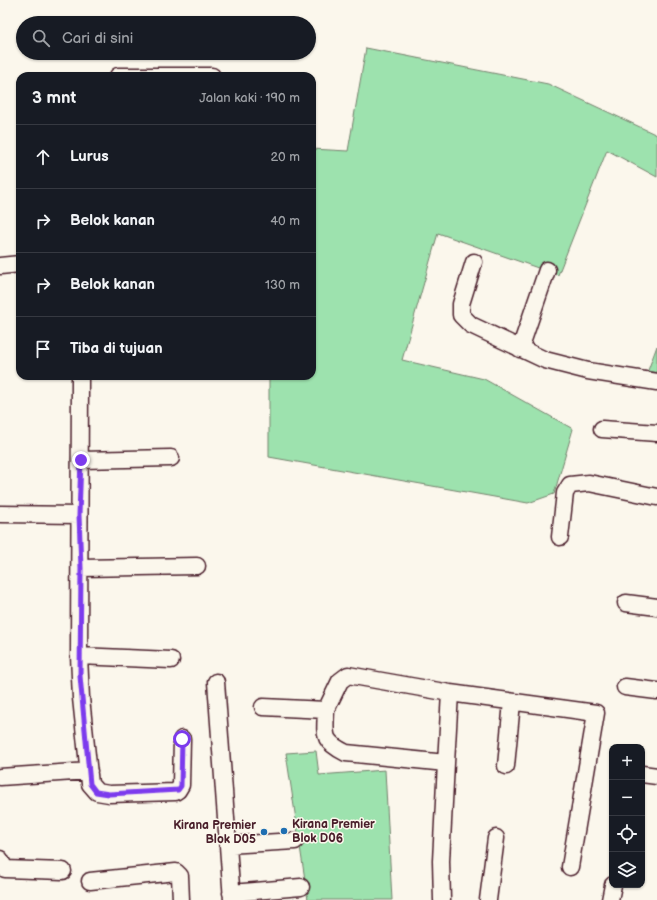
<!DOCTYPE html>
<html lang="id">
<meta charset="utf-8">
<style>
:root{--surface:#171b24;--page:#20242c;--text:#f1f3f6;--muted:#9ea1a6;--line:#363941}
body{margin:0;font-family:"Balsamiq Sans",sans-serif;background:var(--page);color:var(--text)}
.controls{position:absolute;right:12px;bottom:12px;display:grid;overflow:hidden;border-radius:8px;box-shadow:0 1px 3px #0004}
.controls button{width:36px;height:36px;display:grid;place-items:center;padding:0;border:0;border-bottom:1px solid var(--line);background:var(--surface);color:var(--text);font:20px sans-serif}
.stop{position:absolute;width:12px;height:12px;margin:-9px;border:3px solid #7c3aed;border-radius:50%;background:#fff}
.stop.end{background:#7c3aed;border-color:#fff;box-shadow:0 1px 4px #0008}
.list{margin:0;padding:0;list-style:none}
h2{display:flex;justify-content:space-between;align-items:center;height:52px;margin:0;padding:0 16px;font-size:17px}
h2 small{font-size:13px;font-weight:400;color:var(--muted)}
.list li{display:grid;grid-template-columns:26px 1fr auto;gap:12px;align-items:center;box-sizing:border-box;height:64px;padding:0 16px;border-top:1px solid var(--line)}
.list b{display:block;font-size:15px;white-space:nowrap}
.list em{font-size:13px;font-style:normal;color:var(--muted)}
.icon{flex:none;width:22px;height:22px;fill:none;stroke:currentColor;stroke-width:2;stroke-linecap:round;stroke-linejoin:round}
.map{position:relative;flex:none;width:657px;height:900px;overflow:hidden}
.search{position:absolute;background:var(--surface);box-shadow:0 1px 3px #0004;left:16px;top:16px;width:300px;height:44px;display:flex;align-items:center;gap:10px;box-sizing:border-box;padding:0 14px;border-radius:22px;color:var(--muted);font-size:15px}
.panel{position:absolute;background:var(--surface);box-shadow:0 1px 3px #0004;left:16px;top:72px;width:300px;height:308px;border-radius:12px}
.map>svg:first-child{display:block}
</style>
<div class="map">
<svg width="657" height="900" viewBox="0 0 657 900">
<rect width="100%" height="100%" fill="#fbf7ec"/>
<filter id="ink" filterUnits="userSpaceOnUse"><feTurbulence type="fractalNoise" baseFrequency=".025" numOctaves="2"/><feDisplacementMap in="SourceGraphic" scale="8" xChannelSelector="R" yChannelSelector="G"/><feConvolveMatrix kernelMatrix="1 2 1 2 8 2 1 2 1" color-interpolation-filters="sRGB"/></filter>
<g filter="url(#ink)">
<!-- green -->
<path fill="#9de2ae" stroke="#74806c" d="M366 48 548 84 657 135V177L607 150 558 275 438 233 402 360 484 379 573 429 554 494 528 503 269 457V376H312V149L348 151Z
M657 346V376L647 373Z
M316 751 319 775 385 770 392 900H308L286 753Z"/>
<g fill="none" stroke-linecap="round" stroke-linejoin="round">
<!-- street casing -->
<g stroke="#4a1f2b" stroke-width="19">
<path id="street" d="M118 76H212
M474 262 461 304V315L471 325 545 360 588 371 657 382
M0 266 20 264
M520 349 547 270
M80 376 79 656 81 698 90 784 97 792 109 794 175 792 178 790 181 785 182 739
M602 429 657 433
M81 460 171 458
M0 514 79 515
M560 537 565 493 570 485 589 483 657 497
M81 568 197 566
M626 603 657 607
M79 656 171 660
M216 682 232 900
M625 687 657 691
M263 707 326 710 340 681 348 675 450 693 596 713 570 867
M326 710C325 736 322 741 346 753L446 763 441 861 442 900
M446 763 450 693
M506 766 512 702
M642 774 657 776
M0 777 89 771
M228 845 295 841
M0 859 5 869 63 871
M90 881 176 872 180 876 181 900
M231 893 301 887
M488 900 496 838
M610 900 613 885"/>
</g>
<!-- street -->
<use href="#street" stroke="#fbf7ec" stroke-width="16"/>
</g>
</g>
<g fill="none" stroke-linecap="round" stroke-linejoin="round" filter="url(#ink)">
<!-- route -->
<path stroke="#7c3aed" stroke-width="5" d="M81 460 79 515 81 568 80 676 90 784 96 792 109 794 178 790 181 786 182 739"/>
</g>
<!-- markers -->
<g fill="#1f6fb2" stroke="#fbf7ec" stroke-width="1.5">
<circle cx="284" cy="831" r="4"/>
<circle cx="264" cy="832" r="4"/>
</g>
<g text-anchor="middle" stroke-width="3" stroke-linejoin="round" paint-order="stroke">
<!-- poi labels -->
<g font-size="12" font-weight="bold" fill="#4a1f2b" stroke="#fbf7ec" text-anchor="start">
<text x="292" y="828">Kirana Premier<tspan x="292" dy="14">Blok D06</tspan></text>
<text x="256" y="829" text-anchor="end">Kirana Premier<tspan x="256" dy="14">Blok D05</tspan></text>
</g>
</g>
</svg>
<div class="controls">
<button>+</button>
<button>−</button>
<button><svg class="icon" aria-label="locate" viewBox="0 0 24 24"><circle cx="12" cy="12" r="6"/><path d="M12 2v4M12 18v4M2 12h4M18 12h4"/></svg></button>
<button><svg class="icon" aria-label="layers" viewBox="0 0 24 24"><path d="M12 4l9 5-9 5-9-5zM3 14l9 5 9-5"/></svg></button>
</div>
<div class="stop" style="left:182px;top:739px"></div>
<div class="stop end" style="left:81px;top:460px"></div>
<div class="search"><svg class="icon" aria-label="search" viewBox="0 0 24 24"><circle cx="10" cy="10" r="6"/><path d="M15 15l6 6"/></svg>Cari di sini</div>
<section class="panel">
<h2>3 mnt<small>Jalan kaki · 190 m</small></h2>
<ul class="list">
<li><svg class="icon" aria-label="ahead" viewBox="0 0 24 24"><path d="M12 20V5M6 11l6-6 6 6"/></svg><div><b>Lurus</b></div><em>20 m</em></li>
<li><svg class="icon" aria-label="right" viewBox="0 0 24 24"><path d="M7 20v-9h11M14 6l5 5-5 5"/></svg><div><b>Belok kanan</b></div><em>40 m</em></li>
<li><svg class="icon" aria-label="right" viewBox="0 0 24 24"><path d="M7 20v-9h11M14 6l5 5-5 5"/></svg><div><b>Belok kanan</b></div><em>130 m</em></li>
<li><svg class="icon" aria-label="arrive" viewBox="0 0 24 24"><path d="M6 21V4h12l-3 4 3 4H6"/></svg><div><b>Tiba di tujuan</b></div></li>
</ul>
</section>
</div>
